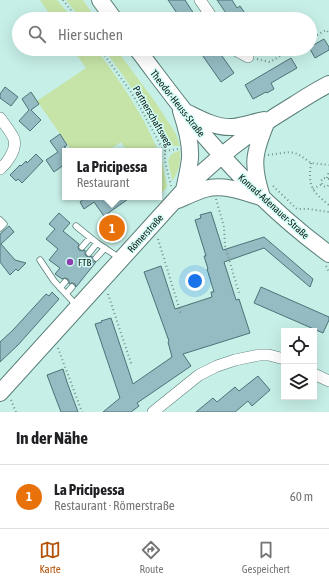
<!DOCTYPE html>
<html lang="de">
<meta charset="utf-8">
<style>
:root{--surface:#fff;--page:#f6f6f6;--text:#202124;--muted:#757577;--line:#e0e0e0;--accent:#b45309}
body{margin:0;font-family:"Asap Condensed",sans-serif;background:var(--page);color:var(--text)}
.controls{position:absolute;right:12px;bottom:12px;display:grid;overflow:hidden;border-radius:0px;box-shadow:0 4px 16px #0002}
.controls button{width:36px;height:36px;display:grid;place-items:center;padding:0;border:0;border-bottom:1px solid var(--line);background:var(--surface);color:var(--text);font:20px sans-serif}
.you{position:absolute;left:195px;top:281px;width:14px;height:14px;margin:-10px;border:3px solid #fff;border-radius:50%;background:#1a73e8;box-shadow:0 0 0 6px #1a73e833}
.badge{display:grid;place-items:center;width:26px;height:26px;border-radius:50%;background:var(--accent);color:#fff;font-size:13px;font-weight:700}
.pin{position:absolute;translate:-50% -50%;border:2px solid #fff;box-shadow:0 1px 4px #0006}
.popup{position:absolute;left:62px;top:148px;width:100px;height:52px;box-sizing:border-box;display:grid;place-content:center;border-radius:0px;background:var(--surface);filter:drop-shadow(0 1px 3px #0005);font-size:13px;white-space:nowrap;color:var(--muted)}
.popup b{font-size:15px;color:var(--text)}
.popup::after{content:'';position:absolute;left:50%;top:100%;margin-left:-8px;border:8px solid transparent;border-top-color:var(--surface)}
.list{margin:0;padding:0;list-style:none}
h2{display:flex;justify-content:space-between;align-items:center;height:52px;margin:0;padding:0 16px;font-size:17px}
h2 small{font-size:13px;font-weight:400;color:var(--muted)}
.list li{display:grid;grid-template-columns:26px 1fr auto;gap:12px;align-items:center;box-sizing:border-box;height:64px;padding:0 16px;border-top:1px solid var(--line)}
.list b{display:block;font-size:15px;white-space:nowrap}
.list p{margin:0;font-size:13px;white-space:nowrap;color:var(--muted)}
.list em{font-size:13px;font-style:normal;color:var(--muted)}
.icon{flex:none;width:22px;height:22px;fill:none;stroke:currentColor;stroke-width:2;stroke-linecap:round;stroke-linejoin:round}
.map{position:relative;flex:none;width:329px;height:412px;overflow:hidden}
.search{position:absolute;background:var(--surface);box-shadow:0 4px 16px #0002;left:12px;right:12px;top:12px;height:44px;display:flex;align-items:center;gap:10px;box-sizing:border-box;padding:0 14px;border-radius:22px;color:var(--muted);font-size:15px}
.sheet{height:116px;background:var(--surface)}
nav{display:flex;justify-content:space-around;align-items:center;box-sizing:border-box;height:56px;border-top:1px solid var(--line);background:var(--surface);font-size:11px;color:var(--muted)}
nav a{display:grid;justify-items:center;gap:2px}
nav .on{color:var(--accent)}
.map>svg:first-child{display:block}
</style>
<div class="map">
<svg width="329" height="412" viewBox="0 0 329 412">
<rect width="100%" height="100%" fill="#c6efe7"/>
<!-- green -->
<path fill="#c6e4a7" d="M40 0H57L73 19H53Z
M66 0H83L96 19H81Z
M73 49H96C120 81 143 114 158 151H127L121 142 108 151H72L37 101 86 68Z
M104 49H116L156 103 176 134 180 146H169L164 142 129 84Z
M180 151C181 162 179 172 172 181 171 167 161 155 180 151Z
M159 154 162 162 167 185V187L159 196Z"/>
<!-- building -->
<path fill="#95bcc3" stroke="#4d7278" d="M168 0H185L194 14 186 19H181Z
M217 0H232L237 8 240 6 249 19H230Z
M324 39 329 47V50L315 58 310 49V47Z
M198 49H217L234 73 221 82Z
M291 58 297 68 271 83 274 89 267 93 266 92 253 99 245 85Z
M5 87 18 97 11 106 0 98V94Z
M31 92 39 104 31 110 41 120 30 131 19 121 29 110 22 99Z
M60 134 67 145 64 147 65 146V164L54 172 46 160 58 152 50 141Z
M36 154 43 161 22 183 18 179 16 181 10 175 20 165 21 166 26 161 27 163Z
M86 197H131L104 216 94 202 84 209 80 202Z
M211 212 223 250 264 237 313 279 310 287 264 248 224 262 236 300 239 299 250 333 183 354 191 366 137 403 139 406 131 412H103L120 398 95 324 102 322 101 321 111 318 133 384 172 357 168 342 169 341 144 272 161 266 175 309 212 297 211 292H214L207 269H208L204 256H206L195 220 201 218 200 215Z
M59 213 70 223 63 231 79 244 78 247 79 250 82 251 85 250V254L86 256 89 257 92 256V260L93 261 96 262 76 287 75 284 73 283H71L69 284V281L68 279 65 278 62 279 55 274 60 268 49 260 58 249 46 239 55 229 49 224Z
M109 213 122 223 113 233 101 223Z
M9 226 14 232 1 244 15 260 26 263 18 271 16 269 10 275 0 262V234Z
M261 287 329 317V320L323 333 254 303Z
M52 292 59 299 18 345 0 362V342L13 330 46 294 49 296Z
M63 369 67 382 78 412H61L53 391 47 375Z
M258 376 270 390 252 406 248 401 235 412H196L213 398 217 402 235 387 239 391Z"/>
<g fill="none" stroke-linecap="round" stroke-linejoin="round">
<!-- service casing -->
<g stroke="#597e78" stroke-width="7">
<path id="service" d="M0 220 4 224 0 228
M76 226 97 243 121 259
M82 247 90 238
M89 253 97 243
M96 258 105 248
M40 260 54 281 78 307
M60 288 65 282
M66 294 72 287"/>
</g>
<!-- minor casing -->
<g stroke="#597e78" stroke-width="12">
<path id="minor" d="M200 0 213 19
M233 49 248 57
M0 118C5 125 11 132 14 139 17 150 7 163 0 169
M314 374 329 381
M153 412 199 375 217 366 235 360 259 355H269L284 359"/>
</g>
<!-- secondary casing -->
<g stroke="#597e78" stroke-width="18">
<path id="secondary" d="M100 0 114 19
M137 49C160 79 183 111 208 140 244 182 284 221 329 254
M181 111C186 126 191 142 190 158 189 169 186 180 184 190
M188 113C202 120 217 128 233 127 243 126 254 122 264 120
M262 197C251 164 254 152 267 121
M178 200C187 196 195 192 205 189 223 184 242 191 260 197
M0 393 184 190C219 155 253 129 295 104 306 97 317 90 329 84"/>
</g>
<!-- path -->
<path stroke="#72908a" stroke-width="2" stroke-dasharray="1 3" stroke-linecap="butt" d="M63 0 78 19
M310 39 326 30 329 33
M100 49 129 89 140 107 160 144 165 151V161L171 186
M257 59 270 62 292 49
M165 151 178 149
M268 155 290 152 298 154 311 163 329 165
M311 163C308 185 311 191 329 205
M327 178 329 171
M329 179 324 178 322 179 321 182 323 186 326 187 329 185
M273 186 297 209H309L329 212
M313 189 322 184
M216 199 224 227 225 246 239 293
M158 239 181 314
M326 266 329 272
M108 294 132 366
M58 348 82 412
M11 400 16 412"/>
<!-- service -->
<use href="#service" stroke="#fff" stroke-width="5.5"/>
<!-- minor -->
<use href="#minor" stroke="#fff" stroke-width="11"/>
<!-- secondary -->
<use href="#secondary" stroke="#fff" stroke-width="16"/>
</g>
<!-- markers -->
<circle fill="#8d3dac" stroke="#d4fdf5" stroke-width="1.5" cx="70" cy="262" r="4"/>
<g text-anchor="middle" stroke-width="3" stroke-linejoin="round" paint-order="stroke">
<!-- street labels -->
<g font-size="10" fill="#0b1a18" stroke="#d4fdf5">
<text transform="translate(178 103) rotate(52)" y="4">Theodor-Heuss-Straße</text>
<text transform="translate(153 116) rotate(60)" y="4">Partnerschaftsweg</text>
<text transform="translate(274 206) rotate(42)" y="4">Konrad-Adenauer-Straße</text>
<text transform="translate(145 233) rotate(-48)" y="4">Römerstraße</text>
</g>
<!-- poi labels -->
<g font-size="10" fill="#0b1a18" stroke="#d4fdf5" text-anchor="start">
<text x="78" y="266">FTB</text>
</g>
</g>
</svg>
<div class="controls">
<button><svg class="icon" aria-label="locate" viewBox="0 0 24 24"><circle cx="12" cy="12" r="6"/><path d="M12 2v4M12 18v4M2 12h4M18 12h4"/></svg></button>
<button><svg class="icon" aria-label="layers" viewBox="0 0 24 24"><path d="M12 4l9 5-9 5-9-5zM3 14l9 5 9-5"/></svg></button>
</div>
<div class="you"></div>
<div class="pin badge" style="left:112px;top:228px;background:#e8710a">1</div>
<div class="popup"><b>La Pricipessa</b>Restaurant</div>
<div class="search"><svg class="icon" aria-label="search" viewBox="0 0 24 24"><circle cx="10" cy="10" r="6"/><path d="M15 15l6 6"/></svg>Hier suchen</div>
</div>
<section class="sheet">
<h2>In der Nähe<small></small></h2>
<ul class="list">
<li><span class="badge" style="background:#e8710a">1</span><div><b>La Pricipessa</b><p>Restaurant · Römerstraße</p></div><em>60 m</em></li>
</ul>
</section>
<nav>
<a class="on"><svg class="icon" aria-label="map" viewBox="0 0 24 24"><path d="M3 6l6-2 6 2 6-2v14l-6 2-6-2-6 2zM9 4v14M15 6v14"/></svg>Karte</a>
<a><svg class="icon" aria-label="directions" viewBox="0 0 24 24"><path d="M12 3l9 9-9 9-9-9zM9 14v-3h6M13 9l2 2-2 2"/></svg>Route</a>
<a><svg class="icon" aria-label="saved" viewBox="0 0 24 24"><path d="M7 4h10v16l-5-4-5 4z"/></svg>Gespeichert</a>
</nav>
